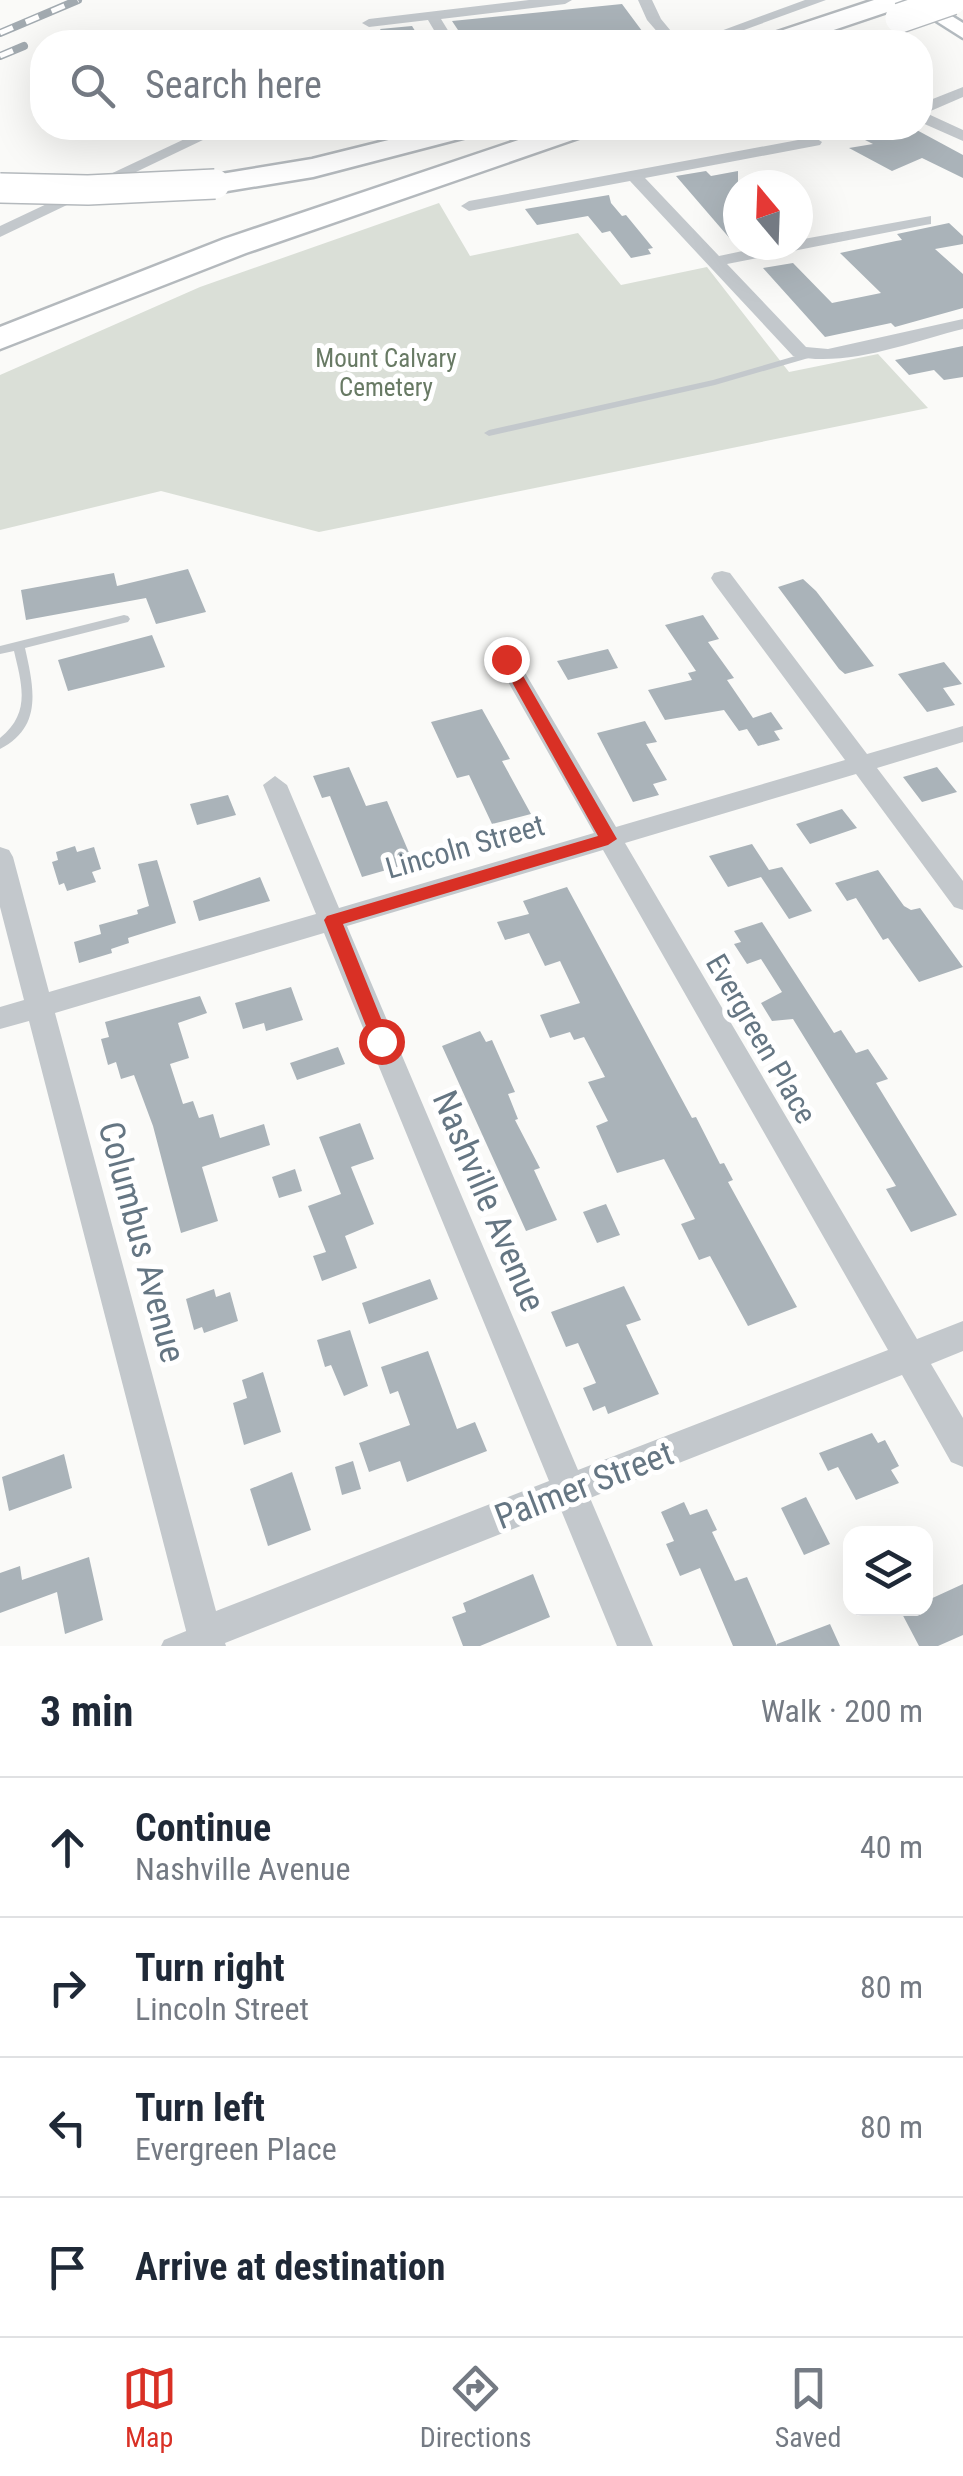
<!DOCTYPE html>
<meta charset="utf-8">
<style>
:root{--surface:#fff;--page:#f2f2f3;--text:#1f2937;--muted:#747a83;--line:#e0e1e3;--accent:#d93025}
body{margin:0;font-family:"Roboto Condensed",sans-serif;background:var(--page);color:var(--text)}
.controls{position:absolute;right:30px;bottom:30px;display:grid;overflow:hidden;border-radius:20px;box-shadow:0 10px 40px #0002}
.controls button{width:90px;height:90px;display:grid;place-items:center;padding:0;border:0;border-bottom:2px solid var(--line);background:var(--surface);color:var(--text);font:50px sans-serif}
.compass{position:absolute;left:723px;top:170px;width:90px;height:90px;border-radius:50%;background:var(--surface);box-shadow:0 10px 40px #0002;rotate:341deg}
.stop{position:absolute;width:30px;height:30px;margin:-22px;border:8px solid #d93025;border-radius:50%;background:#fff}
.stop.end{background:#d93025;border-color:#fff;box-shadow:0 2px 10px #0008}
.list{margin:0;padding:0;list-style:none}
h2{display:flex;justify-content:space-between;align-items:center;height:130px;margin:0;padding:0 40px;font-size:42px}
h2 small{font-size:32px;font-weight:400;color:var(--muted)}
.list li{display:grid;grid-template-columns:65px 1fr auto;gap:30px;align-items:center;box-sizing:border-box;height:140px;padding:0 40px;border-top:2px solid var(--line)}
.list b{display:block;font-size:38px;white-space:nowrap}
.list p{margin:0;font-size:32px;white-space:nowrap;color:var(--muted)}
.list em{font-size:32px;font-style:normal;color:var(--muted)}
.icon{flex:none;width:55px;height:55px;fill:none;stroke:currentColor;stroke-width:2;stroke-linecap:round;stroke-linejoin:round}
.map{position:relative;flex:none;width:963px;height:1646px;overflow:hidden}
.search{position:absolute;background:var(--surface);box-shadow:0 10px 40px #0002;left:30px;right:30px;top:30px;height:110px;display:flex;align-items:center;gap:25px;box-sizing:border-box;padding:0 35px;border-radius:40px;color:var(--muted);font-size:38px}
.sheet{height:690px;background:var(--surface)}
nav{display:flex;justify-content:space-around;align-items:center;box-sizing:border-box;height:140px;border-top:2px solid var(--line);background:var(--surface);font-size:28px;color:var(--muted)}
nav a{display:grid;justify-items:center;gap:5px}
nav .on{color:var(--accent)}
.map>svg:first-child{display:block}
</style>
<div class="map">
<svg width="963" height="1646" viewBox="0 0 963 1646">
<rect width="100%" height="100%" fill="#fafaf8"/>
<!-- green -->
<path fill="#dadfd7" d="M439 203 470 256 578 233 621 285 707 267 789 372 878 354 928 408 319 532 161 491 0 530V375L200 287Z"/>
<!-- building -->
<path fill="#aab3b9" d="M622 4 648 39 474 42 462 36 452 21Z
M412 26 422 42H388L380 29Z
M877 128H913L963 155V178L922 158 892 171 849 148 873 144 857 136Z
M706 171 711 176 738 171V248L676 176Z
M609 195 611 203 622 216 626 215 653 248 648 249 651 254 631 258 610 231 602 233 588 216 537 225 525 209Z
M949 223 963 236V244L935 249 963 274V308L895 327 891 323 825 337 763 268 793 263 832 303 881 293 840 253 896 241 902 240 897 234Z
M963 346V377L944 380 934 370 909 375 895 360Z
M188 569 206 612 156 624 146 598 26 620 21 590 114 573 117 586Z
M803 579 816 591 874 666 845 674 839 669 778 587Z
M703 615 719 639 708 642 734 678 727 680 753 718 771 712 783 729 774 731 780 740 758 746 747 729 739 731 724 710 665 720 648 690 692 680 688 673 696 671 665 625Z
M152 635 165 667 68 691 58 660Z
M608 649 618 668 568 680 557 661Z
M944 662 962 684 943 688 955 705 927 712 898 674Z
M482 709 510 759 502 761 531 814 492 824 469 775 457 778 431 722Z
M645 721 657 742 646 744 667 780 653 784 659 795 633 802 597 733Z
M349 767 366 806 387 801 410 855 400 857 404 865 362 877 330 796 322 798 313 776Z
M937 767 957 792 922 802 903 777Z
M228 795 236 815 197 825 190 804Z
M842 809 857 828 810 844 796 824Z
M752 844 769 870 782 867 812 911 789 919 761 877 728 887 709 856Z
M75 846 77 852 94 847 101 869 92 872 96 882 67 891 64 883 59 885 52 862 58 860 56 852Z
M157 860 176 923 128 938 129 943 111 949 112 953 79 963 74 942 101 934 99 925 138 914 137 910 149 906 138 864Z
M878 870 904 906 911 910 920 908 963 967 919 982 888 938 883 940 856 898 847 901 835 883Z
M260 877 270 901 199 921 193 901Z
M567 887 692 1118 696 1117 720 1164 724 1163 733 1180 728 1182 797 1307 748 1326 710 1256 699 1260 681 1224 695 1219 664 1159 617 1173 596 1126 608 1121 588 1082 605 1077 584 1037 574 1040 570 1032 550 1038 540 1015 580 1003 560 961 545 966 529 933 505 940 497 922 529 914 523 901Z
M762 922 834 1033 841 1030 856 1053 868 1049 888 1079 876 1083 957 1215 911 1232 886 1189 896 1186 793 1019 772 1021 761 1003 782 992 761 959 747 964 734 944 741 942 734 931Z
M291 987 303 1020 266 1031 264 1023 243 1029 235 1003Z
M200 996 207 1013 178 1023 189 1058 170 1064 183 1104 193 1101 199 1118 213 1114 220 1138 264 1124 270 1145 202 1167 218 1221 181 1233 153 1126 134 1075 121 1079 116 1062 108 1065 101 1039 109 1037 105 1022Z
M480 1031 486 1042 492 1040 515 1092 508 1094 518 1119 515 1120 540 1168 534 1170 557 1220 526 1231 442 1046Z
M338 1047 345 1064 297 1080 290 1063Z
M360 1123 374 1159 351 1167 374 1224 345 1236 357 1268 322 1281 313 1256 326 1252 308 1206 341 1194 319 1137Z
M295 1169 302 1191 279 1198 272 1177Z
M606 1204 620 1235 597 1243 583 1212Z
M430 1279 438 1299 369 1324 362 1303Z
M624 1286 641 1320 626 1325 659 1394 608 1414 605 1406 593 1411 583 1388 596 1383 578 1343 566 1347 551 1312Z
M214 1289 216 1297 230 1292 238 1321 204 1333 202 1327 194 1330 186 1299Z
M350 1330 368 1386 344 1396 331 1365 325 1367 317 1340Z
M428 1351 457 1429 475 1422 487 1451 407 1482 400 1461 369 1472 359 1443 410 1425 398 1391 390 1394 381 1367Z
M263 1372 281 1432 244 1445 233 1403 247 1398 242 1380Z
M872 1433 878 1443 885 1440 899 1466 891 1470 899 1483 856 1500 838 1467 828 1471 819 1453Z
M64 1454 72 1488 9 1511 2 1477Z
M353 1461 361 1489 342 1495 335 1467Z
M292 1472 311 1530 268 1546 250 1489Z
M806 1497 830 1544 804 1555 781 1508Z
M684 1502 690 1515 707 1509 717 1530 712 1532 735 1581 747 1577 777 1646H733L700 1568 680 1576 666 1544 674 1541 661 1512Z
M89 1557 103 1620 65 1634 57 1592 0 1613V1573L20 1566 22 1580Z
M533 1574 550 1617 480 1646H463L452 1617 466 1612 463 1603Z
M963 1584V1635L938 1646H919L899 1608H926V1601Z
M830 1624 840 1646H777V1644Z"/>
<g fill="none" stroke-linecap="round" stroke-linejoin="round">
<!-- secondary casing -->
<g stroke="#b3babf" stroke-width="5">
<path id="secondary" d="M903 0H926L963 23V38Z"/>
</g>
<!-- highway casing -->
<g stroke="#b4b9bd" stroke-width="5">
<path id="highway" d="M874 0H912L908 5 798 42H761L765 36Z
M437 128H482L478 134 313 177 215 193 205 190 200 184 205 178 215 175 312 159Z
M554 128H594L590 134 246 253 0 349V327L224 239Z"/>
</g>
<!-- lane -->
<path fill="#c3c8cc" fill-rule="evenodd" d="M809 352 812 353V357L715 385 489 436 484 433 489 430 713 380Z
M124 615 128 616 130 619 128 622 25 648C34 688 43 727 0 749V738C31 713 22 685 14 651L0 654V646Z
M201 1625 207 1628 210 1634 207 1640 193 1646H161L164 1640Z"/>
<!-- street -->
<path fill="#c3c8cc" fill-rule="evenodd" d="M529 0H572L565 4 441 19 455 42H441L428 20 369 27 362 23 369 19Z
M638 0H652L661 19 680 42H666L647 20Z
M805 0H826L711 42H691Z
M175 38 182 42H159L161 39Z
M963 87V97L926 113 963 130V141L920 122V104Z
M208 128H228L0 237V226Z
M814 137 822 142 820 145 645 178 719 256 771 245H798V240L931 216V224L925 225 727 264 806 347 828 349 963 319V329C910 342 847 368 793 356L630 181 469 211 461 206 469 201Z
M722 571 730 573 867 754 963 726V742L877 768 963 881V910L954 907 856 774 625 843 917 1339 963 1321V1351L931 1364 963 1418V1467L951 1462 902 1375 590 1498 653 1646H617L561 1510 225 1643 226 1646H190L29 1021 0 1029V1007L24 1000 0 907V847L9 850 13 857 49 992 316 914 263 785 275 776 287 785 339 908 594 833 495 659 498 654H514L616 827 845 760 714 583 711 578 714 573ZM603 850 888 1350 578 1470 347 926ZM324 933 549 1481 216 1611 55 1013Z"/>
<!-- secondary -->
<use href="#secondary" fill="#fff" fill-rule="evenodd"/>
<!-- highway -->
<use href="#highway" fill="#fff" fill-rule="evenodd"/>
<!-- rail casing -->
<g stroke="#a2aab0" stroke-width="8">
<path id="rail" d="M0 33 78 0
M0 56 24 46"/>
</g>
<!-- rail -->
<use href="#rail" stroke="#fff" stroke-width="5" stroke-dasharray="14" stroke-linecap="butt"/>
<!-- highway-bridge casing -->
<g stroke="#b4b9bd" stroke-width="32" stroke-linecap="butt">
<path id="highway-bridge" d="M900 18 952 0
M0 188 88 190 215 184"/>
</g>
<!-- highway-bridge -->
<use href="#highway-bridge" stroke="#fff" stroke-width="29"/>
</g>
<!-- route -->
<path fill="#d93025" d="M501 655H511L617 839 608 845 343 924 390 1041 381 1049 372 1041 324 920 327 916 598 836 499 659Z"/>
<g text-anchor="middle" stroke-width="10" stroke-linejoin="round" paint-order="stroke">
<!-- far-park labels -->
<g font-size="25" fill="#687a64" stroke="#fff">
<text x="386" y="367">Mount Calvary<tspan x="386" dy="29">Cemetery</tspan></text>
</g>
<!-- street labels -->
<g font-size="30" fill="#657683" stroke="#fff">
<text transform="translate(465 847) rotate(-16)" y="10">Lincoln Street</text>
<text transform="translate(761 1039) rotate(60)" y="10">Evergreen Place</text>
</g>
<!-- near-street labels -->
<g font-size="35" fill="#657683" stroke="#fff">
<text transform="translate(489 1201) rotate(67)" y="12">Nashville Avenue</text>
<text transform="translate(142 1242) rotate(75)" y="12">Columbus Avenue</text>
<text transform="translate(584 1485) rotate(-21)" y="12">Palmer Street</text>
</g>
</g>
</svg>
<div class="controls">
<button><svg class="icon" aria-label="layers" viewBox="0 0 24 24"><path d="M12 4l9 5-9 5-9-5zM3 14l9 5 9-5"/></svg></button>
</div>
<svg class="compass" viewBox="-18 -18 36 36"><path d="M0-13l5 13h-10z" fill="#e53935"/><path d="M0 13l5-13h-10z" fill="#747a83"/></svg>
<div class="stop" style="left:381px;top:1041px"></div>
<div class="stop end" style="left:506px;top:659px"></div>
<div class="search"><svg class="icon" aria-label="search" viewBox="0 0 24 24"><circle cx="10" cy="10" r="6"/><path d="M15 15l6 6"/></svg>Search here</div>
</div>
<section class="sheet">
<h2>3 min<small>Walk · 200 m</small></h2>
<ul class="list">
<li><svg class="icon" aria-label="ahead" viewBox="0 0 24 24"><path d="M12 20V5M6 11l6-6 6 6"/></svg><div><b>Continue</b><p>Nashville Avenue</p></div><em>40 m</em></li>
<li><svg class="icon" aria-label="right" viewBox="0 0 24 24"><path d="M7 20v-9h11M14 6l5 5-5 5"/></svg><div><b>Turn right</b><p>Lincoln Street</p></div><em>80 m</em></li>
<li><svg class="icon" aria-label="left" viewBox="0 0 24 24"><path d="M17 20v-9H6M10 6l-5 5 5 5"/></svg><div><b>Turn left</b><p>Evergreen Place</p></div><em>80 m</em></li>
<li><svg class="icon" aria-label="arrive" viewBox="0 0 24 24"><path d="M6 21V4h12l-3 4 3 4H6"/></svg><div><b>Arrive at destination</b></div></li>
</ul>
</section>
<nav>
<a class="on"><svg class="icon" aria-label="map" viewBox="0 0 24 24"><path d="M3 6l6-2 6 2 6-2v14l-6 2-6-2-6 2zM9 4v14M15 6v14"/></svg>Map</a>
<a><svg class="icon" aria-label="directions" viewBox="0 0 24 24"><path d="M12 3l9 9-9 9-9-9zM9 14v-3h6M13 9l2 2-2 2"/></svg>Directions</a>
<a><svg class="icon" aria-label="saved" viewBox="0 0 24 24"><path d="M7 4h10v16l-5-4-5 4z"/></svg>Saved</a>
</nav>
